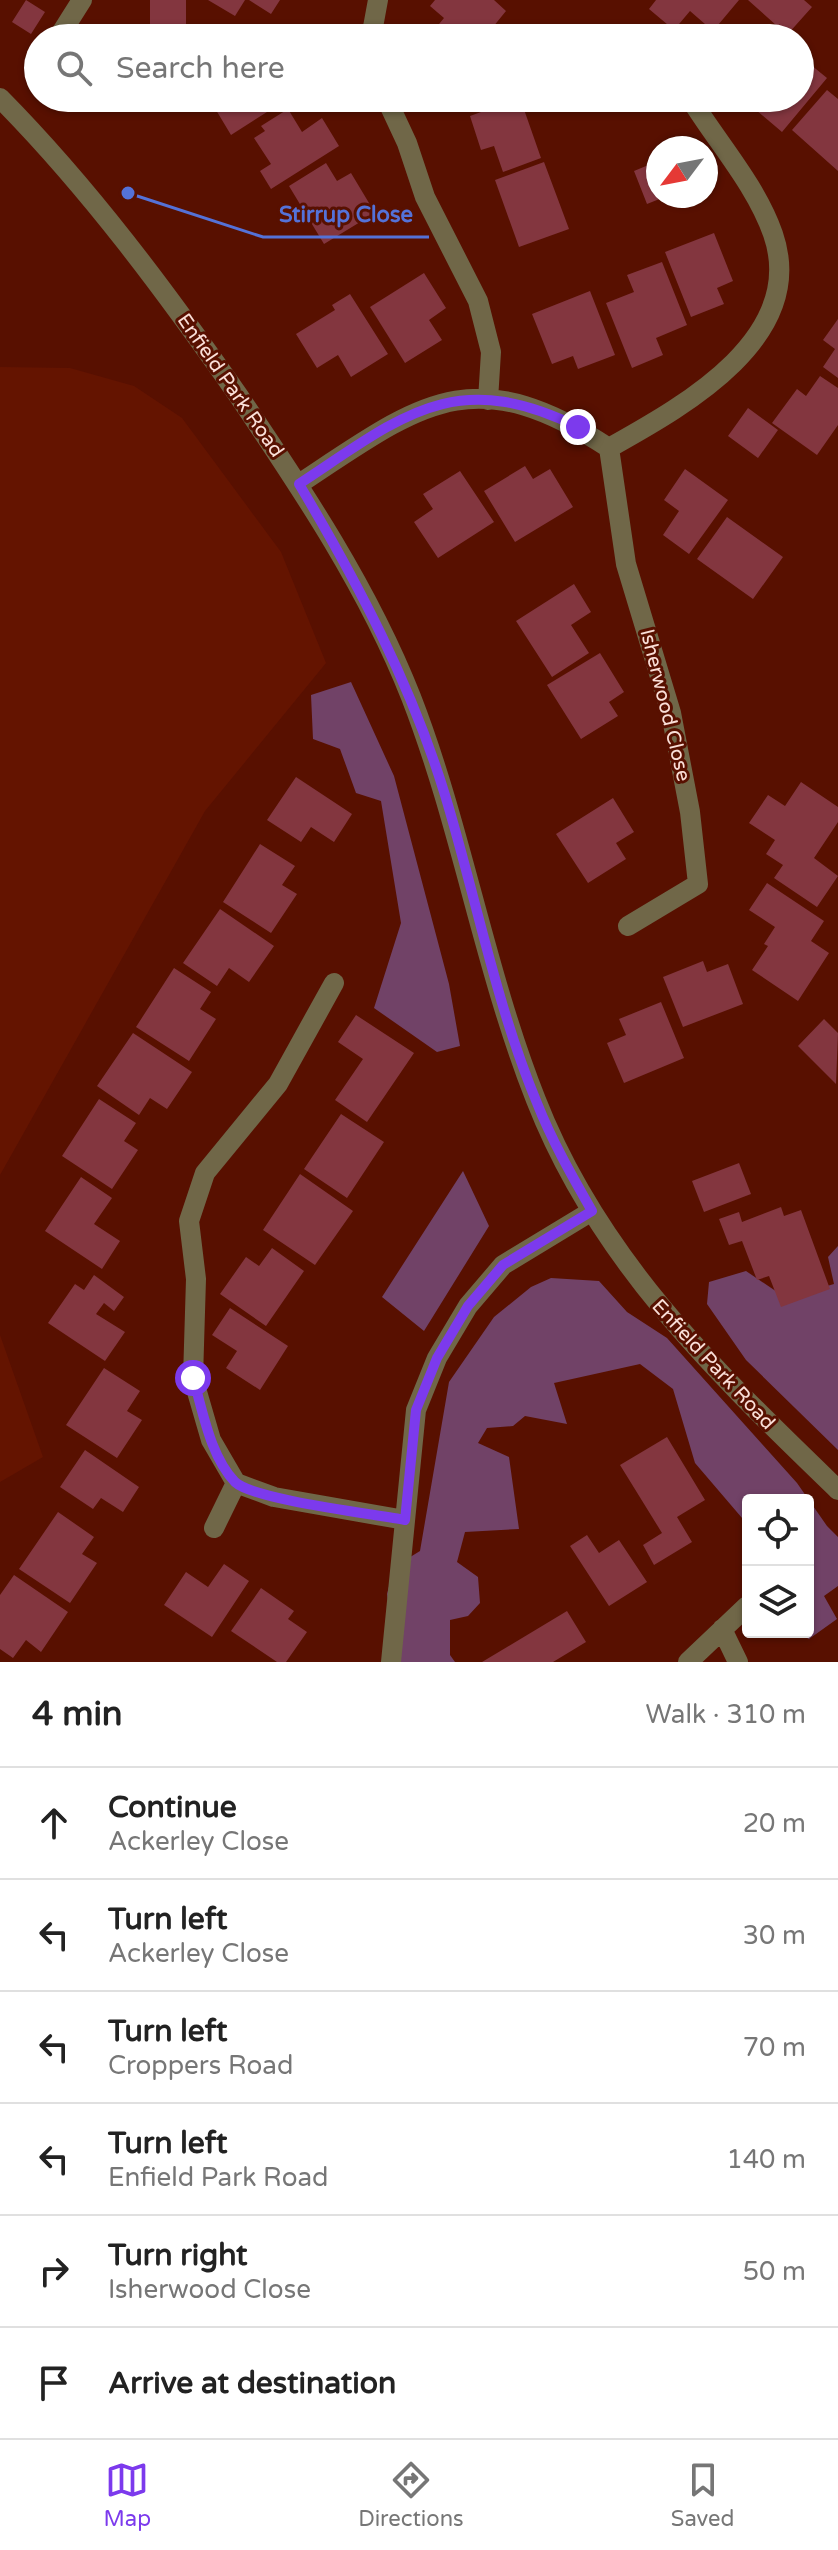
<!DOCTYPE html>
<meta charset="utf-8">
<style>
:root{--surface:#fff;--page:#f2f2f2;--text:#222;--muted:#767676;--line:#e0e0e0;--accent:#7c3aed}
body{margin:0;font-family:"Varela Round",sans-serif;background:var(--page);color:var(--text)}
.controls{position:absolute;right:24px;bottom:24px;display:grid;overflow:hidden;border-radius:8px;box-shadow:0 2px 6px #0004}
.controls button{width:72px;height:72px;display:grid;place-items:center;padding:0;border:0;border-bottom:2px solid var(--line);background:var(--surface);color:var(--text);font:40px sans-serif}
.compass{position:absolute;left:646px;top:136px;width:72px;height:72px;border-radius:50%;background:var(--surface);box-shadow:0 2px 6px #0004;rotate:238deg}
.stop{position:absolute;width:24px;height:24px;margin:-18px;border:6px solid #7c3aed;border-radius:50%;background:#fff}
.stop.end{background:#7c3aed;border-color:#fff;box-shadow:0 2px 8px #0008}
.list{margin:0;padding:0;list-style:none}
h2{display:flex;justify-content:space-between;align-items:center;height:104px;margin:0;padding:0 32px;font-size:34px}
h2 small{font-size:26px;font-weight:400;color:var(--muted)}
.list li{display:grid;grid-template-columns:52px 1fr auto;gap:24px;align-items:center;box-sizing:border-box;height:112px;padding:0 32px;border-top:2px solid var(--line)}
.list b{display:block;font-size:30px;white-space:nowrap}
.list p{margin:0;font-size:26px;white-space:nowrap;color:var(--muted)}
.list em{font-size:26px;font-style:normal;color:var(--muted)}
.icon{flex:none;width:44px;height:44px;fill:none;stroke:currentColor;stroke-width:2;stroke-linecap:round;stroke-linejoin:round}
.map{position:relative;flex:none;width:838px;height:1662px;overflow:hidden}
.search{position:absolute;background:var(--surface);box-shadow:0 2px 6px #0004;left:24px;right:24px;top:24px;height:88px;display:flex;align-items:center;gap:20px;box-sizing:border-box;padding:0 28px;border-radius:44px;color:var(--muted);font-size:30px}
.sheet{height:776px;background:var(--surface)}
nav{display:flex;justify-content:space-around;align-items:center;box-sizing:border-box;height:112px;border-top:2px solid var(--line);background:var(--surface);font-size:22px;color:var(--muted)}
nav a{display:grid;justify-items:center;gap:4px}
nav .on{color:var(--accent)}
.map>svg:first-child{display:block}
</style>
<div class="map">
<svg width="838" height="1662" viewBox="0 0 838 1662">
<rect width="100%" height="100%" fill="#581000"/>
<!-- built -->
<path fill="#641400" d="M0 367 70 368 134 386 182 418 281 552 326 663 205 811 0 1175Z
M0 1335 43 1457 0 1482Z"/>
<!-- green -->
<path fill="#714267" d="M351 682 394 776 449 984 460 1046 437 1052 374 1008 401 923 381 801 356 793 340 749 313 739 311 695Z
M463 1171 489 1226 424 1331 382 1297Z
M838 1246V1450L746 1360 707 1304 709 1282 746 1271 786 1298 834 1284 828 1257Z
M551 1278 599 1281 627 1312 667 1338 797 1483 827 1526 838 1537V1586L824 1596 837 1619 809 1639 796 1632H808V1500H748V1525L695 1463 673 1389 640 1364 554 1383 567 1424 525 1416 513 1426 487 1428 478 1443 509 1457 519 1529 465 1532 457 1562 478 1577 480 1603 468 1616 450 1620V1655L455 1662H396L387 1594 394 1567 420 1551 449 1382 494 1317 531 1287Z"/>
<!-- building -->
<path fill="#83363f" d="M26 0 45 12 31 34 12 22Z
M150 0H186V28L150 27Z
M208 0H245L235 16Z
M249 0H280L271 14Z
M435 0H494L506 11 484 38H433L430 35 444 18 430 6Z
M656 0H739L713 31 690 11 674 30 649 9Z
M748 0H804L812 7 787 35Z
M800 56 827 78 782 132 756 110 766 98H800Z
M827 90 838 99V171L792 130Z
M181 98H289L231 135 210 100 191 112Z
M520 98 541 158 503 172 494 146 481 150 470 116Z
M288 109 302 132 322 118 339 146 271 189 260 171 271 164 254 138 265 131 261 126Z
M658 161V196H667L647 204 634 171Z
M544 162 569 229 519 247 495 180Z
M326 163 337 181 351 173 375 213 324 244 289 186Z
M714 233 733 281 717 288 724 304 691 317 665 252Z
M662 262 687 325 656 338 663 355 632 368 606 303 634 292 627 275Z
M424 273 446 308 429 320 442 340 405 363 370 307Z
M590 291 615 355 578 369 573 356 552 364 532 314Z
M350 294 388 354 351 377 338 355 317 368 296 334 335 310 332 305Z
M838 319V378L823 367 835 349 823 340Z
M820 376 838 388V425L817 455 772 423 797 389 806 396Z
M748 408 778 430 758 458 728 436Z
M525 466 533 479 550 469 573 507 515 542 484 491Z
M685 469 728 500 689 554 663 535 679 511 664 500Z
M460 471 494 522 438 558 414 522 433 509 423 494Z
M727 517 783 557 753 599 697 559Z
M574 584 591 612 571 625 589 653 552 677 516 621Z
M600 653 624 692 609 702 618 716 581 739 547 685Z
M296 777 352 814 334 842 311 827 301 842 267 820Z
M801 782 838 807V822L814 858 838 876 817 907 774 878 783 865 766 854 775 840 749 823 768 795 785 806Z
M613 798 634 832 616 843 626 859 588 883 556 834Z
M260 844 295 866 282 885 297 894 271 933 223 902Z
M767 883 824 921 811 941 829 953 798 1001 752 970 768 946 764 944 775 927 749 910Z
M220 909 274 946 249 982 229 968 217 986 183 963Z
M703 961 707 972 728 964 743 1004 683 1027 663 977Z
M174 968 211 992 200 1009 216 1019 189 1061 136 1027Z
M661 1002 684 1058 624 1083 607 1043 626 1035 619 1019Z
M356 1015 414 1053 367 1122 335 1100 363 1059 338 1042Z
M824 1019 838 1033 836 1084 798 1046Z
M133 1033 192 1072 167 1109 150 1098 139 1115 97 1086Z
M99 1099 136 1123 124 1141 138 1150 112 1189 62 1156Z
M341 1114 384 1142 347 1198 304 1169Z
M739 1163 751 1194 704 1212 692 1181Z
M300 1174 353 1211 315 1265 263 1230Z
M81 1177 112 1198 94 1224 120 1241 102 1269 45 1231Z
M781 1207 784 1216 801 1210 830 1289 781 1307 769 1276 757 1280 742 1241 729 1245 719 1219 739 1212 742 1222Z
M272 1248 304 1271 266 1326 220 1294 246 1257 259 1266Z
M94 1275 124 1297 114 1311 104 1303 96 1314 125 1332 105 1361 48 1323 75 1284 84 1290Z
M230 1308 288 1346 260 1390 226 1368 237 1351 212 1335Z
M104 1368 140 1391 127 1411 142 1420 117 1458 66 1425Z
M667 1437 705 1500 677 1517 692 1542 654 1565 643 1545 662 1533 620 1465Z
M85 1450 139 1487 123 1512 101 1498 93 1509 60 1487Z
M58 1512 94 1537 82 1554 97 1563 70 1603 19 1569Z
M587 1535 599 1553 619 1540 647 1582 609 1606 570 1546Z
M224 1564 249 1581 212 1637 164 1605 186 1572 208 1587Z
M14 1575 68 1612 41 1652 26 1640 13 1658 0 1649V1595Z
M261 1588 294 1611 288 1619 307 1632 286 1662H277L231 1631Z
M567 1611 586 1642 553 1662H482Z"/>
<g fill="none" stroke-linecap="round" stroke-linejoin="round">
<!-- minor -->
<path stroke="#706748" stroke-width="20" d="M58 38 82 0
M371 38 378 0
M0 98C89 188 166 292 238 395 303 491 368 588 411 697 462 828 484 969 536 1100 599 1261 716 1372 838 1490
M386 98 407 143 425 197 478 301 491 352 488 400
M609 448C682 407 809 338 773 234 756 185 717 142 690 98
M299 484C420 404 472 358 609 448L626 564 671 713 690 812 698 884 628 926
M334 983 278 1084 205 1173 189 1221 196 1279 193 1378 211 1440 236 1483 274 1497 405 1520
M214 1528 236 1483
M722 1629 738 1662
M391 1662 416 1410 437 1358 468 1306 503 1265 592 1211
M688 1662 747 1606"/>
</g>
<g fill="none" stroke-linecap="round" stroke-linejoin="round">
<!-- route -->
<path stroke="#7c3aed" stroke-width="10" d="M193 1378C203 1411 210 1456 235 1482 254 1500 374 1514 405 1520L416 1410 437 1358 468 1306 503 1265 592 1211C572 1176 552 1141 537 1103 496 1005 476 897 445 795 411 684 358 583 299 484 401 417 454 366 578 427"/>
</g>
<g text-anchor="middle" stroke-width="6" stroke-linejoin="round" paint-order="stroke">
<!-- street labels -->
<g font-size="20" fill="#fadfd8" stroke="#581000">
<text transform="translate(231 385) rotate(55)" y="7">Enfield Park Road</text>
<text transform="translate(666 705) rotate(76)" y="7">Isherwood Close</text>
<text transform="translate(714 1364) rotate(47)" y="7">Enfield Park Road</text>
</g>
</g>
<!-- callouts -->
<path fill="none" stroke="#5472d8" stroke-width="3" d="M128 193L263 237H429"/>
<circle fill="#5472d8" stroke="#581000" stroke-width="3" cx="128" cy="193" r="8"/>
<g font-size="22" text-anchor="middle" font-weight="bold" fill="#5472d8" stroke="#581000" stroke-width="6" stroke-linejoin="round" paint-order="stroke">
<text x="346" y="222">Stirrup Close</text>
</g>
</svg>
<div class="controls">
<button><svg class="icon" aria-label="locate" viewBox="0 0 24 24"><circle cx="12" cy="12" r="6"/><path d="M12 2v4M12 18v4M2 12h4M18 12h4"/></svg></button>
<button><svg class="icon" aria-label="layers" viewBox="0 0 24 24"><path d="M12 4l9 5-9 5-9-5zM3 14l9 5 9-5"/></svg></button>
</div>
<svg class="compass" viewBox="-18 -18 36 36"><path d="M0-13l5 13h-10z" fill="#e53935"/><path d="M0 13l5-13h-10z" fill="#767676"/></svg>
<div class="stop" style="left:193px;top:1378px"></div>
<div class="stop end" style="left:578px;top:427px"></div>
<div class="search"><svg class="icon" aria-label="search" viewBox="0 0 24 24"><circle cx="10" cy="10" r="6"/><path d="M15 15l6 6"/></svg>Search here</div>
</div>
<section class="sheet">
<h2>4 min<small>Walk · 310 m</small></h2>
<ul class="list">
<li><svg class="icon" aria-label="ahead" viewBox="0 0 24 24"><path d="M12 20V5M6 11l6-6 6 6"/></svg><div><b>Continue</b><p>Ackerley Close</p></div><em>20 m</em></li>
<li><svg class="icon" aria-label="left" viewBox="0 0 24 24"><path d="M17 20v-9H6M10 6l-5 5 5 5"/></svg><div><b>Turn left</b><p>Ackerley Close</p></div><em>30 m</em></li>
<li><svg class="icon" aria-label="left" viewBox="0 0 24 24"><path d="M17 20v-9H6M10 6l-5 5 5 5"/></svg><div><b>Turn left</b><p>Croppers Road</p></div><em>70 m</em></li>
<li><svg class="icon" aria-label="left" viewBox="0 0 24 24"><path d="M17 20v-9H6M10 6l-5 5 5 5"/></svg><div><b>Turn left</b><p>Enfield Park Road</p></div><em>140 m</em></li>
<li><svg class="icon" aria-label="right" viewBox="0 0 24 24"><path d="M7 20v-9h11M14 6l5 5-5 5"/></svg><div><b>Turn right</b><p>Isherwood Close</p></div><em>50 m</em></li>
<li><svg class="icon" aria-label="arrive" viewBox="0 0 24 24"><path d="M6 21V4h12l-3 4 3 4H6"/></svg><div><b>Arrive at destination</b></div></li>
</ul>
</section>
<nav>
<a class="on"><svg class="icon" aria-label="map" viewBox="0 0 24 24"><path d="M3 6l6-2 6 2 6-2v14l-6 2-6-2-6 2zM9 4v14M15 6v14"/></svg>Map</a>
<a><svg class="icon" aria-label="directions" viewBox="0 0 24 24"><path d="M12 3l9 9-9 9-9-9zM9 14v-3h6M13 9l2 2-2 2"/></svg>Directions</a>
<a><svg class="icon" aria-label="saved" viewBox="0 0 24 24"><path d="M7 4h10v16l-5-4-5 4z"/></svg>Saved</a>
</nav>
